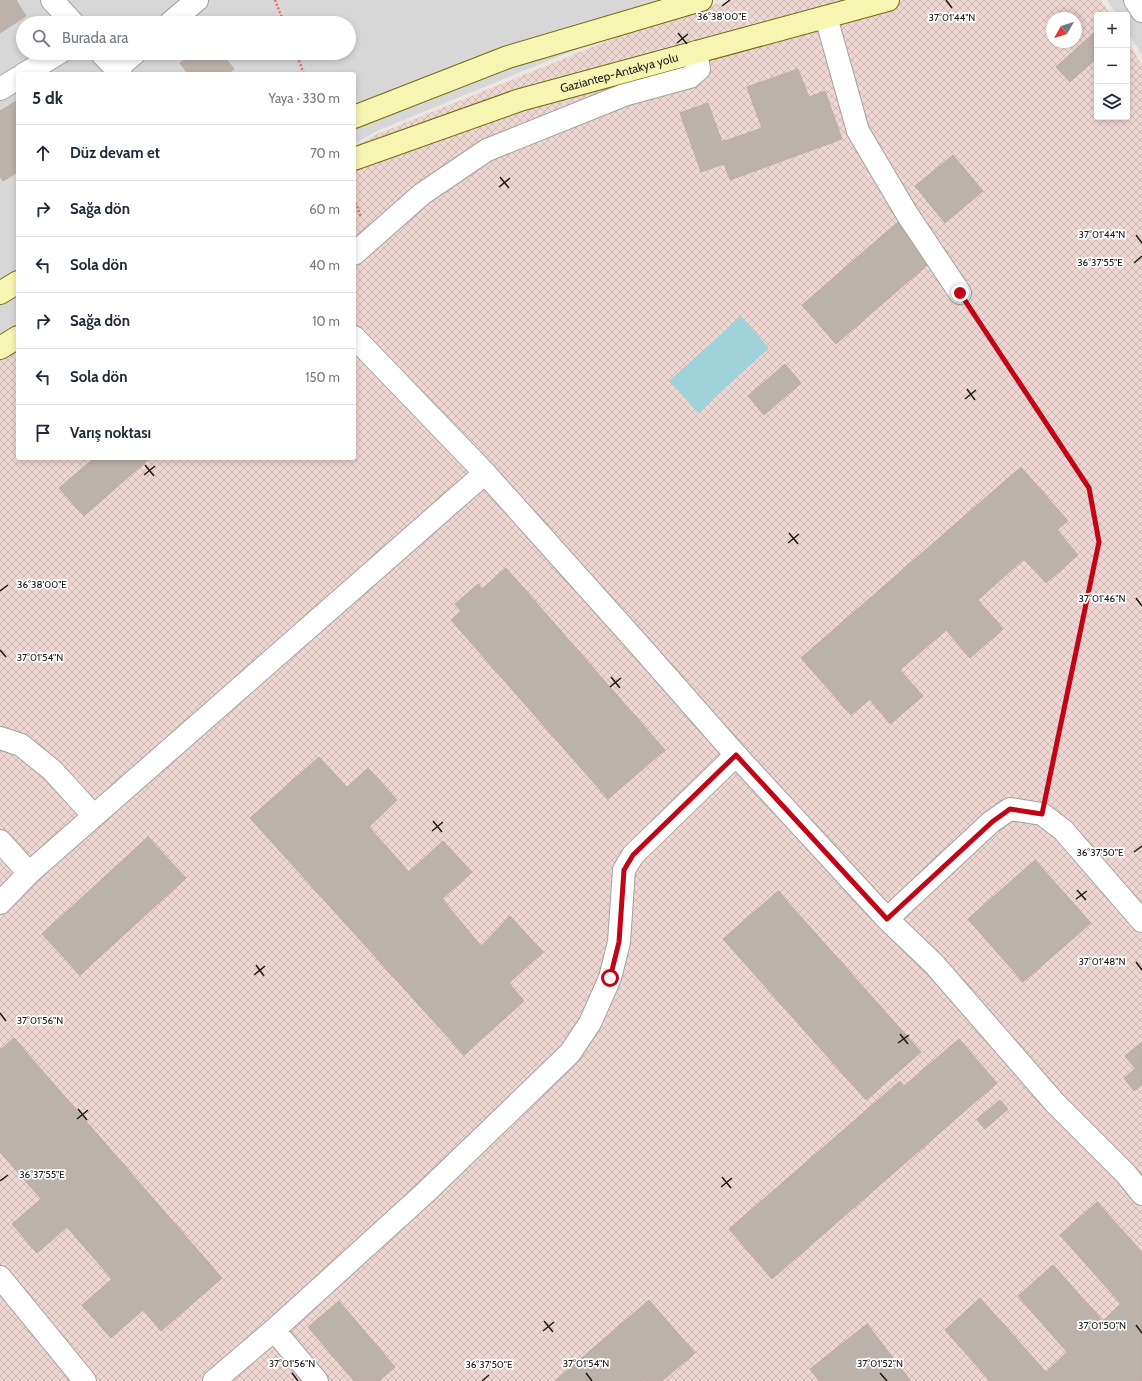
<!DOCTYPE html>
<html lang="tr">
<meta charset="utf-8">
<style>
:root{--surface:#fff;--page:#f6f6f7;--text:#1f2937;--muted:#747a83;--line:#e0e1e3}
body{margin:0;font-family:Cabin,sans-serif;background:var(--page);color:var(--text)}
.controls{position:absolute;right:12px;top:12px;display:grid;overflow:hidden;border-radius:4px;box-shadow:0 2px 6px #0003}
.controls button{width:36px;height:36px;display:grid;place-items:center;padding:0;border:0;border-bottom:1px solid var(--line);background:var(--surface);color:var(--text);font:20px sans-serif}
.compass{position:absolute;left:1046px;top:12px;width:36px;height:36px;border-radius:50%;background:var(--surface);box-shadow:0 2px 6px #0003;rotate:231deg}
.stop{position:absolute;width:12px;height:12px;margin:-9px;border:3px solid #c10416;border-radius:50%;background:#fff}
.stop.end{background:#c10416;border-color:#fff;box-shadow:0 1px 4px #0008}
.list{margin:0;padding:0;list-style:none}
h2{display:flex;justify-content:space-between;align-items:center;height:52px;margin:0;padding:0 16px;font-size:17px}
h2 small{font-size:13px;font-weight:400;color:var(--muted)}
.list li{display:grid;grid-template-columns:26px 1fr auto;gap:12px;align-items:center;box-sizing:border-box;height:56px;padding:0 16px;border-top:1px solid var(--line)}
.list b{display:block;font-size:15px;white-space:nowrap}
.list em{font-size:13px;font-style:normal;color:var(--muted)}
.icon{flex:none;width:22px;height:22px;fill:none;stroke:currentColor;stroke-width:2;stroke-linecap:round;stroke-linejoin:round}
.map{position:relative;flex:none;width:1142px;height:1381px;overflow:hidden}
.search{position:absolute;background:var(--surface);box-shadow:0 2px 6px #0003;left:16px;top:16px;width:340px;height:44px;display:flex;align-items:center;gap:10px;box-sizing:border-box;padding:0 14px;border-radius:22px;color:var(--muted);font-size:15px}
.panel{position:absolute;background:var(--surface);box-shadow:0 2px 6px #0003;left:16px;top:72px;width:340px;height:388px;border-radius:4px}
.map>svg:first-child{display:block}
</style>
<div class="map">
<svg width="1142" height="1381" viewBox="0 0 1142 1381">
<defs>
<pattern id="military-cross-hatch" width="8" height="8" patternUnits="userSpaceOnUse"><rect width="8" height="8" fill="#eed7d2"/><path d="M0 0l8 8M0 8l8-8" fill="none" stroke="#ccb8b4"/></pattern>
</defs>
<rect width="100%" height="100%" fill="#ece7e0"/>
<!-- residential -->
<path fill="#d8d7d7" fill-rule="evenodd" d="M0 0H711L672 10 377 131 354 144V74H18V337L0 348ZM23 23H349V53H23Z
M1107 0H1142V55L1127 31V15H1117Z"/>
<!-- military -->
<path fill="url(#military-cross-hatch)" fill-rule="evenodd" d="M731 0H1101L1111 15H1097V117H1127V41L1142 65V1381H0V349L18 339V458H354V147L375 135 659 20ZM1052 18H1076V42H1052Z"/>
<!-- water -->
<path fill="#a0d2da" d="M741 316 769 348 698 413 669 381Z"/>
<!-- building -->
<path fill="#bcb2ac" stroke="#bdaca3" d="M0 0H16L26 16 0 33Z
M1097 30V58L1070 82 1056 67Z
M193 53H221L234 69 228 74H188L180 63Z
M798 69 809 97 825 91 842 139 730 180 724 164 701 172 680 113 708 103 722 142 762 128 747 87Z
M18 100V172L3 181 0 176V111Z
M953 155 983 191 945 223 915 186Z
M899 221 933 260 836 344 802 305Z
M785 364 801 383 764 415 748 396Z
M94 458H150L84 516 59 488Z
M1021 467 1068 521 1057 530 1078 555 1046 583 1024 559 978 600 1003 629 970 658 946 630 900 670 923 696 890 724 870 699 851 715 801 658Z
M506 568 665 750 608 799 451 620 461 611 455 604 478 584 482 589Z
M319 757 347 787 368 768 397 800 369 827 409 872 443 841 472 872 442 899 481 946 510 916 543 952 509 983 524 1001 464 1055 250 818Z
M148 837 186 878 80 975 42 934Z
M1035 860 1091 923 1023 982 968 919Z
M778 891 921 1052 866 1100 723 939Z
M14 1038 222 1278 161 1331 143 1310 111 1338 82 1305 112 1279 67 1227 37 1253 12 1224 41 1199 0 1152V1050Z
M959 1039 997 1083 772 1279 729 1229 900 1081 904 1086Z
M1142 1042V1063L1135 1068 1125 1056Z
M1142 1063V1085L1134 1091 1124 1078Z
M1000 1100 1008 1109 985 1129 977 1119Z
M1097 1202 1142 1252V1381H990L945 1330 980 1298 1046 1372 1067 1352 1018 1296 1053 1265 1103 1321 1121 1304 1060 1235Z
M649 1300 695 1353 662 1381H646L644 1379 642 1381H555Z
M339 1301 395 1367 379 1381H354L308 1327Z
M867 1324 911 1381H819L810 1369Z"/>
<g fill="none" stroke-linecap="round" stroke-linejoin="round">
<!-- street casing -->
<g stroke="#a1a1a1" stroke-width="24">
<path id="street" d="M52 0 73 23
M1135 0 1142 11
M826 17 858 131 907 214 960 293
M170 23 197 0
M101 53 121 74
M116 69 135 53
M24 74 59 53
M0 89 18 78
M354 254 422 194 487 150 624 95 690 77 699 69 696 52
M354 337 485 473 641 647 736 755 887 919 934 964 1055 1103 1126 1174 1142 1194
M0 738 21 745 52 770 94 816
M0 841 29 873
M0 903 29 873 485 473
M887 919 991 822 1010 809 1042 814 1063 830 1142 921
M0 1277 85 1381
M274 1330 317 1381
M214 1381 274 1330 426 1192 570 1053 590 1023 610 978 619 942 624 870 633 855 736 755"/>
</g>
<!-- secondary casing -->
<g stroke="#6b6c07" stroke-width="24">
<g id="secondary">
<path d="M354 117 508 57 701 0"/>
<path id="s1" d="M354 159 520 100 888 0"/>
<path d="M0 293 18 282"/>
<path d="M0 348 18 337"/>
</g>
</g>
<!-- path -->
<path stroke="#f66866" stroke-width="2.5" stroke-dasharray="2 2" stroke-linecap="butt" d="M275 0 284 23
M296 53 304 74
M354 199 361 217
M973 313 1089 488 1099 542 1047 790"/>
<!-- street -->
<use href="#street" stroke="#fff" stroke-width="22"/>
<!-- secondary -->
<use href="#secondary" stroke="#f7f5b2" stroke-width="22"/>
</g>
<g fill="none" stroke-linecap="round" stroke-linejoin="round">
<!-- route -->
<path stroke="#c10416" stroke-width="5" d="M610 978 619 942 624 870 633 855 736 755 887 919 992 822 1010 809 1042 814 1099 542 1089 488 960 293"/>
</g>
<!-- ticks -->
<path fill="none" stroke="#1a1a1a" stroke-width="1.5" d="M946 0 952 8M722 6 730 0M678 33 687 44M677 43 688 34M500 177 509 188M499 187 510 178M1136 235 1142 243M1134 263 1142 256M967 389 975 400M965 399 976 390M145 465 154 476M144 475 155 466M789 533 798 544M788 543 799 534M0 591 8 585M1136 598 1142 606M0 650 6 657M611 677 620 688M610 687 621 678M433 821 442 832M432 831 443 822M1134 852 1142 846M1077 890 1086 900M1076 899 1087 891M1136 962 1142 970M256 965 264 976M254 975 265 966M0 1013 6 1021M900 1034 908 1044M898 1043 909 1035M78 1109 87 1120M77 1119 88 1110M722 1177 731 1188M0 1181 8 1175M721 1187 732 1178M544 1321 553 1332M1136 1325 1142 1333M543 1331 554 1322M292 1373 298 1381M586 1373 592 1381M880 1373 887 1381M482 1381 489 1375"/>
<g text-anchor="middle" stroke-width="3.5" stroke-linejoin="round" paint-order="stroke">
<!-- street labels -->
<g font-size="12" fill="#1a1a1a" stroke="#fff">
<text dy="4" stroke="none"><textPath href="#s1" startOffset="279">Gaziantep-Antakya yolu</textPath></text>
</g>
</g>
<g font-size="10" text-anchor="middle" fill="#1a1a1a" stroke="#fff" stroke-width="3.5" stroke-linejoin="round" paint-order="stroke">
<text x="722" y="20">36°38'00"E</text>
<text x="952" y="21">37°01'44"N</text>
<text x="1102" y="238">37°01'44"N</text>
<text x="1100" y="266">36°37'55"E</text>
<text x="42" y="588">36°38'00"E</text>
<text x="1102" y="602">37°01'46"N</text>
<text x="40" y="661">37°01'54"N</text>
<text x="1100" y="856">36°37'50"E</text>
<text x="1102" y="965">37°01'48"N</text>
<text x="40" y="1024">37°01'56"N</text>
<text x="42" y="1178">36°37'55"E</text>
<text x="1102" y="1329">37°01'50"N</text>
<text x="292" y="1367">37°01'56"N</text>
<text x="586" y="1367">37°01'54"N</text>
<text x="880" y="1367">37°01'52"N</text>
<text x="489" y="1368">36°37'50"E</text>
</g>
</svg>
<div class="controls">
<button>+</button>
<button>−</button>
<button><svg class="icon" aria-label="layers" viewBox="0 0 24 24"><path d="M12 4l9 5-9 5-9-5zM3 14l9 5 9-5"/></svg></button>
</div>
<svg class="compass" viewBox="-18 -18 36 36"><path d="M0-13l5 13h-10z" fill="#e53935"/><path d="M0 13l5-13h-10z" fill="#747a83"/></svg>
<div class="stop" style="left:610px;top:978px"></div>
<div class="stop end" style="left:960px;top:293px"></div>
<div class="search"><svg class="icon" aria-label="search" viewBox="0 0 24 24"><circle cx="10" cy="10" r="6"/><path d="M15 15l6 6"/></svg>Burada ara</div>
<section class="panel">
<h2>5 dk<small>Yaya · 330 m</small></h2>
<ul class="list">
<li><svg class="icon" aria-label="ahead" viewBox="0 0 24 24"><path d="M12 20V5M6 11l6-6 6 6"/></svg><div><b>Düz devam et</b></div><em>70 m</em></li>
<li><svg class="icon" aria-label="right" viewBox="0 0 24 24"><path d="M7 20v-9h11M14 6l5 5-5 5"/></svg><div><b>Sağa dön</b></div><em>60 m</em></li>
<li><svg class="icon" aria-label="left" viewBox="0 0 24 24"><path d="M17 20v-9H6M10 6l-5 5 5 5"/></svg><div><b>Sola dön</b></div><em>40 m</em></li>
<li><svg class="icon" aria-label="right" viewBox="0 0 24 24"><path d="M7 20v-9h11M14 6l5 5-5 5"/></svg><div><b>Sağa dön</b></div><em>10 m</em></li>
<li><svg class="icon" aria-label="left" viewBox="0 0 24 24"><path d="M17 20v-9H6M10 6l-5 5 5 5"/></svg><div><b>Sola dön</b></div><em>150 m</em></li>
<li><svg class="icon" aria-label="arrive" viewBox="0 0 24 24"><path d="M6 21V4h12l-3 4 3 4H6"/></svg><div><b>Varış noktası</b></div></li>
</ul>
</section>
</div>
